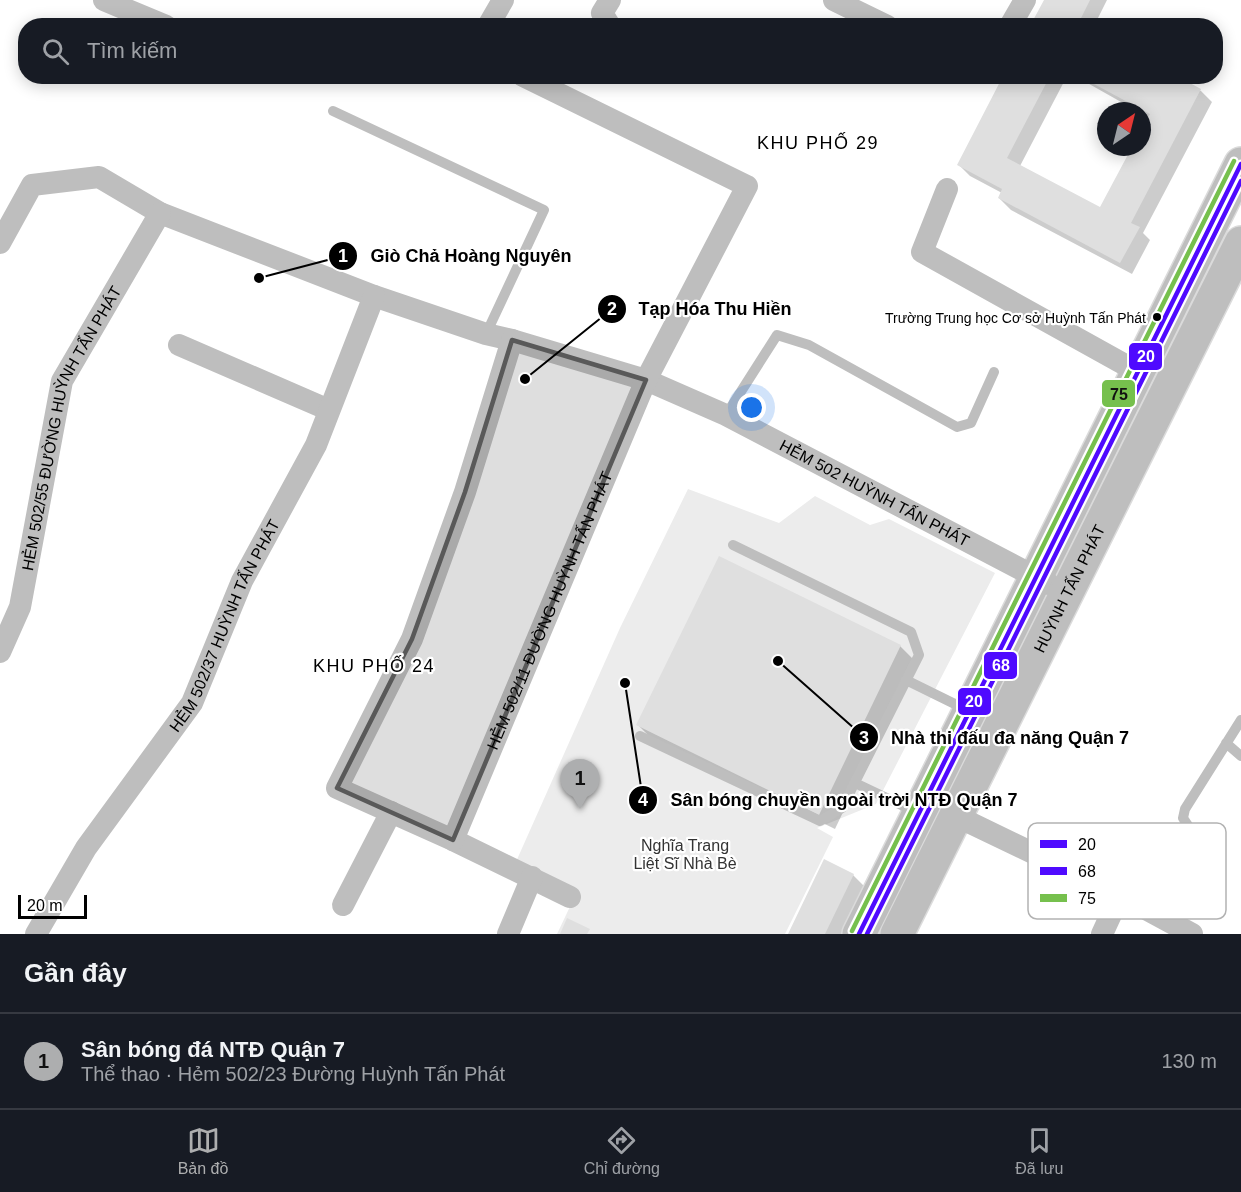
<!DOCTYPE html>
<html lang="vi">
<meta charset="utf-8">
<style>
:root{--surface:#171b24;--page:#20242c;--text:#f1f3f6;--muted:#9ea1a6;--line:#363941;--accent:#adaeaf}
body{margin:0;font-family:Arial,sans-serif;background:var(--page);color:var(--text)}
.compass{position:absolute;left:1097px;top:102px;width:54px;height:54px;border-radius:50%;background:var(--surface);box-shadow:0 3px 15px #0003;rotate:35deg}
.scale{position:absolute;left:18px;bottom:15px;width:69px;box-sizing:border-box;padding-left:6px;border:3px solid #000;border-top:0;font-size:16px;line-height:21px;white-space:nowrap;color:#000;-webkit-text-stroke:4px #fff;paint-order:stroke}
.you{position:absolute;left:752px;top:408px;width:21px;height:21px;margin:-15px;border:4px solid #fff;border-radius:50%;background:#1a73e8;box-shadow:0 0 0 9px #1a73e833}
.badge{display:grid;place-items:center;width:39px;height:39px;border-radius:50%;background:var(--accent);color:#111;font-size:20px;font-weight:700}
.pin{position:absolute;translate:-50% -50px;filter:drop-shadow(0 2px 3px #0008)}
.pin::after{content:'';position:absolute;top:32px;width:21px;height:18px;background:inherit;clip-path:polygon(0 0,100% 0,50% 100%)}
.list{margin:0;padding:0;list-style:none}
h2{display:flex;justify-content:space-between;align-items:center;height:78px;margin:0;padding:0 24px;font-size:26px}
h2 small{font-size:20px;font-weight:400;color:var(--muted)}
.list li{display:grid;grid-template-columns:39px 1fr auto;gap:18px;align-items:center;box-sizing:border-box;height:96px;padding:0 24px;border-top:2px solid var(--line)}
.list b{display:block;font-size:22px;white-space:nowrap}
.list p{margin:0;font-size:20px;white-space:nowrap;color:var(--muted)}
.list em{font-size:20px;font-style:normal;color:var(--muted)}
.icon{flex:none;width:33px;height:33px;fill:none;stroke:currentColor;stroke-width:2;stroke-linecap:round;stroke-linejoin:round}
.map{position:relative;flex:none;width:1241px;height:934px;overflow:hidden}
.search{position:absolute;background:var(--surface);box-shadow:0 3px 15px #0003;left:18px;right:18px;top:18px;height:66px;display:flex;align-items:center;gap:15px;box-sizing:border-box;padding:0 21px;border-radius:24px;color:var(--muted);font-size:22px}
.sheet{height:174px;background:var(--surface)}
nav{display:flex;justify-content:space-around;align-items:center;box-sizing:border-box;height:84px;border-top:2px solid var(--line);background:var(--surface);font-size:16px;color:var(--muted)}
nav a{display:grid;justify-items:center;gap:3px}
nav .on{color:var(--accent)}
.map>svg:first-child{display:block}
</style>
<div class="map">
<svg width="1241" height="934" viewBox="0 0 1241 934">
<rect width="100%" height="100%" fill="#fff"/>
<!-- green -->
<path fill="#ececec" d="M688 489 779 523 815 496 870 525 889 519 995 573 876 804 817 828 833 837 785 934H557L576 894 515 864 620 628Z"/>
<!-- shadow -->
<path fill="#0003" d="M1045 0H1107L1094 26H1032Z
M1005 76H1067L1020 166 1101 209 1134 147H1142V131L1149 118 1142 114V111H1137L1075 76H1174L1201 91 1212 102 1143 233 1150 240 1132 274 1011 210 999 198 1002 193 970 176 959 165Z
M900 646 915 661 835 829 653 740 638 725Z
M853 875 865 887 842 934H789Z"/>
<!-- building -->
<path fill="#dfdfdf" d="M1044 0H1090L1077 26H1030Z
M1003 76H1050L1007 158 1100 207 1132 147H1142V128L1150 114 1079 76H1177L1201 89 1131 223 1140 227 1120 263 998 198 1002 189 957 165Z
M719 556 901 645 819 815 636 725Z
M824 859 854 874 825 934H788Z
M567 918 590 929 587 934H560Z"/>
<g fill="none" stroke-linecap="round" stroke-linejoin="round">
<!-- primary casing -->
<g stroke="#dbdbdb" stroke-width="36">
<g id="primary">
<path d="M859 934 1241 164"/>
<path id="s5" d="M897 934 1241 243"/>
</g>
</g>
<!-- lane -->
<path stroke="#bebebe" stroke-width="10" d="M333 111 544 210 486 334
M726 415 777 335 809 345 957 427 971 423 994 372
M906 680 967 710
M640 736 820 821 842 808 919 655 911 632 733 545
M1226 743 1241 756
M855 783 916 812
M1191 830 1183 818 1185 809 1241 720"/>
<!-- street -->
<g stroke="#bebebe" stroke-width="22">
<path d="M104 0 166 26"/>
<path d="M610 0 602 13 610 26"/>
<path d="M834 0 887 26"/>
<path d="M488 26 503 0"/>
<path d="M1010 26 1025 0"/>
<path d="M947 189 922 252 1138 372"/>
<path id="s1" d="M0 243 32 185 99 177 160 213 374 296 486 334 512 340 646 380 726 415 1049 584"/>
<path d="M512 340 465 492 412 639 337 788 453 840 570 897"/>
<path d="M179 345 329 410"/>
<path id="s2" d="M0 652 20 607 62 381 160 213"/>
<path d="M956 816 1120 895 1192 934"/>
<path id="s3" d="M453 840 646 380 747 186 523 76"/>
<path d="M343 905 391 812"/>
<path id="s4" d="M36 934 86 848 192 703 242 581 316 445 374 296"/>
<path d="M508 934 532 877"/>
<path d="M1102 934 1120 895"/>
</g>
<!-- primary -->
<use href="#primary" stroke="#bebebe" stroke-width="33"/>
<!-- bus-1 casing -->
<g stroke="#fff" stroke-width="9">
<path id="bus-1" d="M859 934 1241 164"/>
</g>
<!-- bus-2 casing -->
<g stroke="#fff" stroke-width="9">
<path id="bus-2" d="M867 934 1241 181"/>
</g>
<!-- bus-3 casing -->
<g stroke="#fff" stroke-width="9">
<path id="bus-3" d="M852 931 1234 161"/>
</g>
<!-- bus-1 -->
<use href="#bus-1" stroke="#4f0aff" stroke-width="4.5"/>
<!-- bus-2 -->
<use href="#bus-2" stroke="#4f0aff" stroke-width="4.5"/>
<!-- bus-3 -->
<use href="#bus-3" stroke="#76c04d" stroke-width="4.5"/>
</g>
<!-- marked area -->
<path fill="#595959" fill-opacity="0.2" stroke="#595959" stroke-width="4.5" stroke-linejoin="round" d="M512 340 646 380 453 840 337 788 412 639 465 492Z"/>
<!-- markers -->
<circle fill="#000" stroke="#fff" stroke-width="2" cx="1157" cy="317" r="5"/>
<g text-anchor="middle" stroke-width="4.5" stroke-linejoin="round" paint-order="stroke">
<!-- bus labels -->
<g font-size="14" fill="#000" stroke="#fff" text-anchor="end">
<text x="1146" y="323">Trường Trung học Cơ sở Huỳnh Tấn Phát</text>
</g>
<!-- street labels -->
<g font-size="16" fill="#000" stroke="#fff">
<text dy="6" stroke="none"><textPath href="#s2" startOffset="237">HẺM 502/55 ĐƯỜNG HUỲNH TẤN PHÁT</textPath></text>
<text dy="6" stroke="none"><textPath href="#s1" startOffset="974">HẺM 502 HUỲNH TẤN PHÁT</textPath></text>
<text dy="6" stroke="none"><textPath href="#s5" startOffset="386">HUỲNH TẤN PHÁT</textPath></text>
<text dy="6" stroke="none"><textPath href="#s3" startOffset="249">HẺM 502/11 ĐƯỜNG HUỲNH TẤN PHÁT</textPath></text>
<text dy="6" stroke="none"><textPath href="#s4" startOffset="363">HẺM 502/37 HUỲNH TẤN PHÁT</textPath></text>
</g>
<!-- park labels -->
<g font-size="16" fill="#333" stroke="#fff">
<text x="685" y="851">Nghĩa Trang<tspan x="685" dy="18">Liệt Sĩ Nhà Bè</tspan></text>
</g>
<!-- neighbourhood labels -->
<g font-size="18" letter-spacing="1.5" fill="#000" stroke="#fff">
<text x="818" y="149">KHU PHỐ 29</text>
<text x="374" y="672">KHU PHỐ 24</text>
</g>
</g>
<!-- legend -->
<rect x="1028" y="823" width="198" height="96" rx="9" fill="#fff" stroke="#b2b2b2" stroke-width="1.5"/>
<rect x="1040" y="840" width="27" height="8" fill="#4f0aff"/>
<rect x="1040" y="867" width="27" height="8" fill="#4f0aff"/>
<rect x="1040" y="894" width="27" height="8" fill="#76c04d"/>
<g font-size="16" fill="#000">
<text x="1078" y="850">20</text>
<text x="1078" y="877">68</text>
<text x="1078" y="904">75</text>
</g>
<!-- callouts -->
<path fill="none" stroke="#000" stroke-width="2" d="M259 278L343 256M525 379L612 309M778 661L864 737M625 683L643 800"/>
<g fill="#000" stroke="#fff" stroke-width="2">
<circle cx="259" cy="278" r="6"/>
<circle cx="525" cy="379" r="6"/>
<circle cx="778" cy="661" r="6"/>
<circle cx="625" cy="683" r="6"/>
<circle cx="343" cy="256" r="15"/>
<circle cx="612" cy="309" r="15"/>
<circle cx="864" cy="737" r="15"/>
<circle cx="643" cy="800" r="15"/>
</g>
<g font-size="18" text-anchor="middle" font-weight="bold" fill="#fff">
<text x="343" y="262">1</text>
<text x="612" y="315">2</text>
<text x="864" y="744">3</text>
<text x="643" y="806">4</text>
</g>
<g font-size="18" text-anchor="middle" font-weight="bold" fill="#000" stroke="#fff" stroke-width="4.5" stroke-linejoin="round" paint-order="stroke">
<text x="471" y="262">Giò Chả Hoàng Nguyên</text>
<text x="715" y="315">Tạp Hóa Thu Hiền</text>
<text x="1010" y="744">Nhà thi đấu đa năng Quận 7</text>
<text x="844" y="806">Sân bóng chuyền ngoài trời NTĐ Quận 7</text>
</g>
<g stroke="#fff" stroke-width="2">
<rect x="1128" y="342" width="35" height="29" rx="6" fill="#4f0aff"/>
<rect x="1101" y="379" width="35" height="29" rx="6" fill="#76c04d"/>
<rect x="983" y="651" width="35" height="29" rx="6" fill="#4f0aff"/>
<rect x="957" y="687" width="35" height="29" rx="6" fill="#4f0aff"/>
</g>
<g font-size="16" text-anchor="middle" font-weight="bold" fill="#fff">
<text x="1146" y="362">20</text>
<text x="1001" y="671">68</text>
<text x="974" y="707">20</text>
</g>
<g font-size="16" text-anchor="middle" font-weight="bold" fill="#111">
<text x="1119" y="400">75</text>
</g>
</svg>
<svg class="compass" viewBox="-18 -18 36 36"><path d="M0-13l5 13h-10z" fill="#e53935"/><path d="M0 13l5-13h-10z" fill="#9ea1a6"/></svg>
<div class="scale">20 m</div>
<div class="you"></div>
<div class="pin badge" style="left:580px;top:809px">1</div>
<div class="search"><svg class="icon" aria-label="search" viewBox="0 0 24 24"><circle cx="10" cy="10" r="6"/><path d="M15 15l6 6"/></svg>Tìm kiếm</div>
</div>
<section class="sheet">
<h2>Gần đây<small></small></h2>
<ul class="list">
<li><span class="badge">1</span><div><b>Sân bóng đá NTĐ Quận 7</b><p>Thể thao · Hẻm 502/23 Đường Huỳnh Tấn Phát</p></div><em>130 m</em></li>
</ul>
</section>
<nav>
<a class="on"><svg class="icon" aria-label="map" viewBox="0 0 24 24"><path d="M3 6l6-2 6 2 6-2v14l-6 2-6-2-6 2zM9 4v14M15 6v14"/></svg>Bản đồ</a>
<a><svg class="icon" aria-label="directions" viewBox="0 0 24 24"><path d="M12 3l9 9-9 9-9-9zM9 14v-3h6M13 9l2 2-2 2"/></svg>Chỉ đường</a>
<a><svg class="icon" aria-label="saved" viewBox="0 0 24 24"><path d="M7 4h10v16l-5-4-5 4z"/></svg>Đã lưu</a>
</nav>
